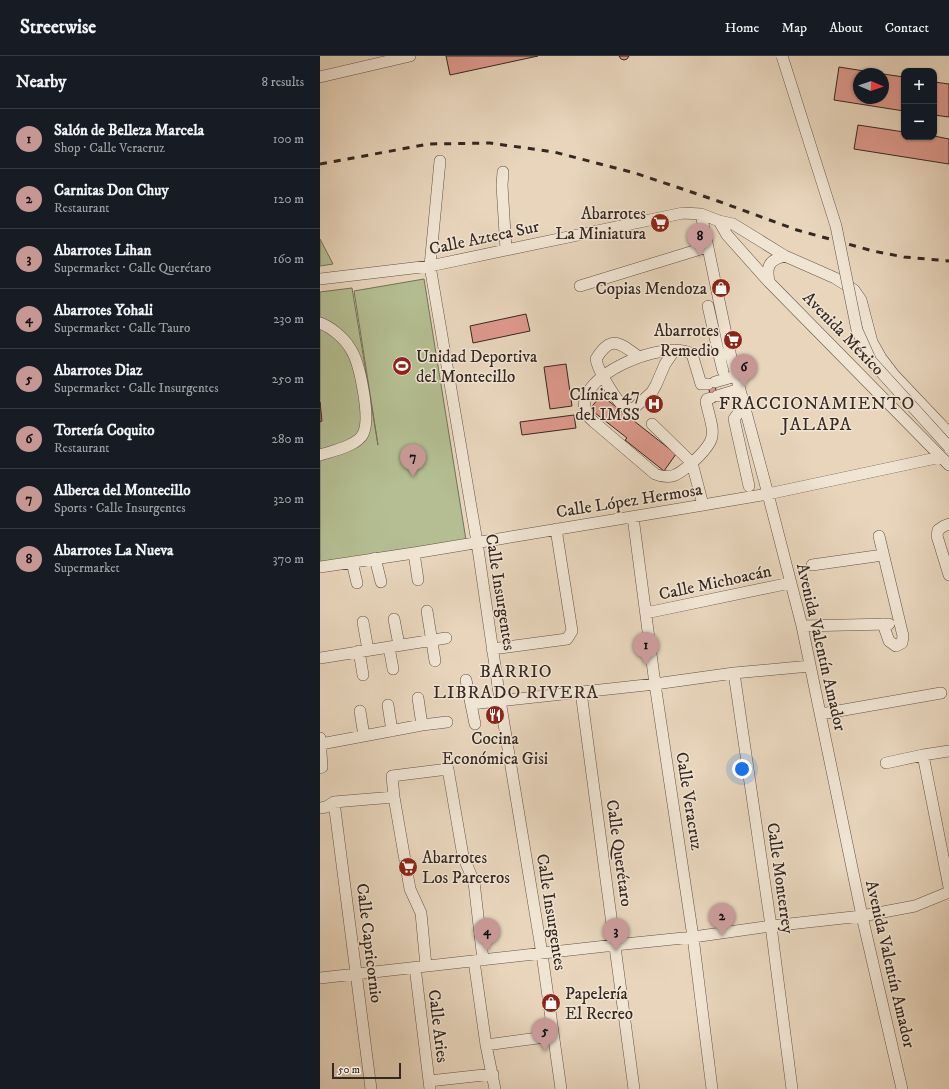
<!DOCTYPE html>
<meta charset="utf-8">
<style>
:root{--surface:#171b24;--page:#20242c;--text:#f1f3f6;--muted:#9ea1a6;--line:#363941;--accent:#c59692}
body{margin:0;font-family:"IM FELL DW Pica",serif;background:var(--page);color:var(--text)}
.controls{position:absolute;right:12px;top:12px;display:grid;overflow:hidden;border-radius:8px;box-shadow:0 1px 3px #0004}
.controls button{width:36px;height:36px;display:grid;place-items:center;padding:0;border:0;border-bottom:1px solid var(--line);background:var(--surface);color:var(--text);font:20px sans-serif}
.compass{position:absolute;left:533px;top:12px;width:36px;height:36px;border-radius:50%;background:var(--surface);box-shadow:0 1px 3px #0004;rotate:92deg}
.scale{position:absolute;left:12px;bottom:10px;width:69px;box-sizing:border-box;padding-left:4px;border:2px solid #352722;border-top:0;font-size:11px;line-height:14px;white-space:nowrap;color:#352722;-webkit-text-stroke:3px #f0e4d3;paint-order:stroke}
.you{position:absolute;left:422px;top:713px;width:14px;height:14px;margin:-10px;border:3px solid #fff;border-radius:50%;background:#1a73e8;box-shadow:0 0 0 6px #1a73e833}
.badge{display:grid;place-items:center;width:26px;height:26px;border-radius:50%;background:var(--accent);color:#111;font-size:13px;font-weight:700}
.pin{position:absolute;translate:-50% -33px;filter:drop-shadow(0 1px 2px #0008)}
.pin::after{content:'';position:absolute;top:21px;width:14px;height:12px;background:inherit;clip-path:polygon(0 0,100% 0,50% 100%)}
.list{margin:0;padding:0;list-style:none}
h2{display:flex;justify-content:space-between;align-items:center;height:52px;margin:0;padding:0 16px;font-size:17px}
h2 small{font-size:13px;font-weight:400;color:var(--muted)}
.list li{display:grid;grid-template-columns:26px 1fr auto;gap:12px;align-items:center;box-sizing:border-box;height:60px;padding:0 16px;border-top:1px solid var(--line)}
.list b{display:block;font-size:15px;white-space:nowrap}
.list p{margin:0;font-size:13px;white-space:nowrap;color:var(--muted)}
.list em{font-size:13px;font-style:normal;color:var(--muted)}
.map{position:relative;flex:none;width:629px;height:1033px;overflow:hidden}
header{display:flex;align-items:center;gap:24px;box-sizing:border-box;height:56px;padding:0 20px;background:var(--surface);border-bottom:1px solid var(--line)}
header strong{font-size:19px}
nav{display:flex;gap:22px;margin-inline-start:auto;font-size:14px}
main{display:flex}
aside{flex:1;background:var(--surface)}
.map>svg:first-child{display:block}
</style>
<header>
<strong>Streetwise</strong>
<nav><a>Home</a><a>Map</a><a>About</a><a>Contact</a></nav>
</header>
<main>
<aside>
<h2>Nearby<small>8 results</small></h2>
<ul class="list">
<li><span class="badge">1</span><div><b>Salón de Belleza Marcela</b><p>Shop · Calle Veracruz</p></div><em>100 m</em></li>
<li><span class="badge">2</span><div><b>Carnitas Don Chuy</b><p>Restaurant</p></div><em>120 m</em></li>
<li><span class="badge">3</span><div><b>Abarrotes Lihan</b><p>Supermarket · Calle Querétaro</p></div><em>160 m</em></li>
<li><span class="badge">4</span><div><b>Abarrotes Yohali</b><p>Supermarket · Calle Tauro</p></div><em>230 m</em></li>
<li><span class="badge">5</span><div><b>Abarrotes Diaz</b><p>Supermarket · Calle Insurgentes</p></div><em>250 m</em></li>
<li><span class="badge">6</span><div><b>Tortería Coquito</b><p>Restaurant</p></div><em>280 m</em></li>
<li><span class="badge">7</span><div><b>Alberca del Montecillo</b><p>Sports · Calle Insurgentes</p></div><em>320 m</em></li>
<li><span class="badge">8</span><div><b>Abarrotes La Nueva</b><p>Supermarket</p></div><em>370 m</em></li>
</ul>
</aside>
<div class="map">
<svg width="629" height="1033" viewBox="0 0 629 1033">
<rect width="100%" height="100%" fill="#e8d5bc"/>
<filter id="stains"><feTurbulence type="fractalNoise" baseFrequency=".005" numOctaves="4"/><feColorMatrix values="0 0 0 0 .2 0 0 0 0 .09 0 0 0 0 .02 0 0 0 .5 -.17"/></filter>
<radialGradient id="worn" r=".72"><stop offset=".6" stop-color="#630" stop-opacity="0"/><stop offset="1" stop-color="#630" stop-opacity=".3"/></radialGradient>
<!-- green -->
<path fill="#b4be92" stroke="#74725a" d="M0 183 13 208 0 210Z
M104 223 146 484 0 507V236L32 232 58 389 34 235Z"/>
<!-- building -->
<path fill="#de998d" stroke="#352722" d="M126 0H218L130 19Z
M299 0H309L307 3 304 4 301 3Z
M519 11 563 18H539V42H563V18L584 21V55L514 44Z
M614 26 629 28V61L614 59Z
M538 69 584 76V81L614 80 629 83V108L534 93Z
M206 258 210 275 153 287 150 270Z
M246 308 252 350 230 353 224 311Z
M394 324 398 345 392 347 387 325Z
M281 339 356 398 344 415 305 384 307 382 270 353Z
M0 346 2 365 0 366Z
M254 359 256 372 202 379 200 366Z"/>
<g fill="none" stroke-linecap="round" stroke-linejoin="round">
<!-- minor casing -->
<g stroke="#625248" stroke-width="12">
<path id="minor" d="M0 21 90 0
M120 105 110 210 157 486 180 644 222 898 241 1033
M183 116 182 129 186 194
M381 158 410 297 448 438 482 570 542 860 582 1033
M399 165 407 179 449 226 629 409
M0 223 110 210 363 157 381 158 399 165 413 168 465 200 515 222 534 234 541 244 552 286 561 302 574 319 629 377
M449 226C446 210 449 204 465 200
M260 230 387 191
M388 250 399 299 410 297
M0 267C11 271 24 282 30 292 40 306 51 363 43 378 37 390 12 395 0 399
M399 299 403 315
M319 301C300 287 291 278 276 303 277 313 294 340 301 348 303 350 307 351 309 353L314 352 332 336 336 329 345 308 354 295
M395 326 416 320
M397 340 420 333
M424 349 414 363 429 430
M332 368 372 407C399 382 394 379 386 346L387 343 391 342
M383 449 372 407C360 417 352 425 335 418L274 366C271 363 267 360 266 357 251 320 346 282 372 298L381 328H388
M313 461 335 628 373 881 392 1033
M629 468 624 470 618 474 617 480 629 519
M559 480 583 580 582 587 576 590 569 585 563 568
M94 497 98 524
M55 502 61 526
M32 506 37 527
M492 509 563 499
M0 511 94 497 383 449 448 438 621 401
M107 555 115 605
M326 557 470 527
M74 563 79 589
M43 566 48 594
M482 570 569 568
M69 591 73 613
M172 593 247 583 252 575 236 473
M39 595 43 619
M0 602 126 582
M414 617 451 870 472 1033
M146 624 155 668
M261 636 314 1033
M98 642 102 669
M151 648 335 628 414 617 490 610
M68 649 72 675
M40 655 44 680
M501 658 621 637
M1 688 102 669 127 666
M603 699 629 831
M566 707 603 699 629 695
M0 712 2 711 0 682
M14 746 51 1033
M0 752 6 751 14 746 74 741
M154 905 166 989 175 1033
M106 910 101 857 90 833 74 741 72 720 128 713 143 800 154 826 163 904
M95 911 110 1033
M0 922 295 889 373 881 451 870 542 860 595 850 629 836
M166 989 233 980
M109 1025 173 1018"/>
</g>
<!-- minor -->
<use href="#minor" stroke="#f0e4d3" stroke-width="11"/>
<!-- rail -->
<path stroke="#352722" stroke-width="3" stroke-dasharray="7 7" stroke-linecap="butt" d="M0 108 109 88 170 87 234 96 315 117 395 144 477 174 553 195 584 201 629 205"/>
<!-- minor-bridge casing -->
<g stroke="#625248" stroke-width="12" stroke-linecap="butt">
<path id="minor-bridge" d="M462 0 516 170 537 274 551 305 629 391"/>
</g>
<!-- minor-bridge -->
<use href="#minor-bridge" stroke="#f0e4d3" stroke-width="11"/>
</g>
<!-- icons -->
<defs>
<g id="supermarket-disc" transform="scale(1)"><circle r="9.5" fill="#8f2418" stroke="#f0e4d3"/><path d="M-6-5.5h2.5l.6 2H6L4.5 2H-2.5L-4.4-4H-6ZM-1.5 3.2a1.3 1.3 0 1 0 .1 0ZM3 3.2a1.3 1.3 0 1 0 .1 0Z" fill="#fff"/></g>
<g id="shop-disc" transform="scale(1)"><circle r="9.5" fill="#8f2418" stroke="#f0e4d3"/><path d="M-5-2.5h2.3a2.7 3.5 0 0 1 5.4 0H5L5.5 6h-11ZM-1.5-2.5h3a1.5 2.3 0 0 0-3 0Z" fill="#fff"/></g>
<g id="stadium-disc" transform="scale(1)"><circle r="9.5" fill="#8f2418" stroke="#f0e4d3"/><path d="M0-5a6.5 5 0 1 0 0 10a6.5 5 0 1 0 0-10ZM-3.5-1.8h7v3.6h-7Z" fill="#fff"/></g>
<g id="hospital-disc" transform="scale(1)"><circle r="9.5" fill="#8f2418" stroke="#f0e4d3"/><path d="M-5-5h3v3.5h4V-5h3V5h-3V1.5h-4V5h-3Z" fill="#fff"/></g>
<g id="restaurant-disc" transform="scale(1)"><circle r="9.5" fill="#8f2418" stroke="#f0e4d3"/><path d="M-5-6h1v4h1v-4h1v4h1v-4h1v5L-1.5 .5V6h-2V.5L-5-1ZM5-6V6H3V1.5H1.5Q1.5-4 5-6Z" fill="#fff"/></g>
</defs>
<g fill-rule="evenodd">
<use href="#supermarket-disc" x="340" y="167"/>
<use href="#shop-disc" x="401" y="232"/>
<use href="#supermarket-disc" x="413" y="284"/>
<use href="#stadium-disc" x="82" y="310"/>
<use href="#hospital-disc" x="334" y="348"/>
<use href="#restaurant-disc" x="175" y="659"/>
<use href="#supermarket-disc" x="88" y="811"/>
<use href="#shop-disc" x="231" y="947"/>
</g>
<g text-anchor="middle" stroke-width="3" stroke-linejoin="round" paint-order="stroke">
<!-- poi labels -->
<g font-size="17" fill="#352722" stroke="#f0e4d3" text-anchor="end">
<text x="326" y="163">Abarrotes<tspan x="326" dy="20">La Miniatura</tspan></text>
<text x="387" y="238">Copias Mendoza</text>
<text x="399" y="280">Abarrotes<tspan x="399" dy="20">Remedio</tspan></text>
<text x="96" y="306" text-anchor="start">Unidad Deportiva<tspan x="96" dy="20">del Montecillo</tspan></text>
<text x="320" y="344">Clínica 47<tspan x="320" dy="20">del IMSS</tspan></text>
<text x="175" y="688" text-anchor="middle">Cocina<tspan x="175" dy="20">Económica Gisi</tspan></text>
<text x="102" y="807" text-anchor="start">Abarrotes<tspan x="102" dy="20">Los Parceros</tspan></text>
<text x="245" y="943" text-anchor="start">Papelería<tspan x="245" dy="20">El Recreo</tspan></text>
</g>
<!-- street labels -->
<g font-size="17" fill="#352722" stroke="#f0e4d3">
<text transform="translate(164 181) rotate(-12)" y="6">Calle Azteca Sur</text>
<text transform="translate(524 277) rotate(46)" y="6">Avenida México</text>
<text transform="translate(309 444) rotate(-9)" y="6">Calle López Hermosa</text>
<text transform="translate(395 526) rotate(-12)" y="6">Calle Michoacán</text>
<text transform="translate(181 536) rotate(81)" y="6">Calle Insurgentes</text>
<text transform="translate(502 591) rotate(77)" y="6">Avenida Valentín Amador</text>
<text transform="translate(370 745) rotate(81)" y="6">Calle Veracruz</text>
<text transform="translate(300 797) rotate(82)" y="6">Calle Querétaro</text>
<text transform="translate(461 822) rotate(82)" y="6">Calle Monterrey</text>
<text transform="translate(232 856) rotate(81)" y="6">Calle Insurgentes</text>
<text transform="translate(50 887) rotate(83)" y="6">Calle Capricornio</text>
<text transform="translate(571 908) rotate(77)" y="6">Avenida Valentín Amador</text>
<text transform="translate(119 970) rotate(83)" y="6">Calle Aries</text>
</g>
<!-- neighbourhood labels -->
<g font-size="18" letter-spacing="1" fill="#352722" stroke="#f0e4d3">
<text x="497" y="353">FRACCIONAMIENTO<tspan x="497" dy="21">JALAPA</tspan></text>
<text x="196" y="621">BARRIO<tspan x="196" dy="21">LIBRADO RIVERA</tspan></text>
</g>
</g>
<rect width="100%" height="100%" filter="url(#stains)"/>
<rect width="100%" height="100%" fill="url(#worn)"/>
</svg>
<div class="controls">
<button>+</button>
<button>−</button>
</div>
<svg class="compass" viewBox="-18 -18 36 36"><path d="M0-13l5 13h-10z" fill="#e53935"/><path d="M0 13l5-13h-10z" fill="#9ea1a6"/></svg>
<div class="scale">50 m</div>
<div class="you"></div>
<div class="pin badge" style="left:326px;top:609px">1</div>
<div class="pin badge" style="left:402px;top:880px">2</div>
<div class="pin badge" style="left:296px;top:895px">3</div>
<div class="pin badge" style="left:167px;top:895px">4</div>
<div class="pin badge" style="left:225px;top:995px">5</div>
<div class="pin badge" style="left:424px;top:331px">6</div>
<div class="pin badge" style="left:93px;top:421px">7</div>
<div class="pin badge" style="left:380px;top:200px">8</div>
</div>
</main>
